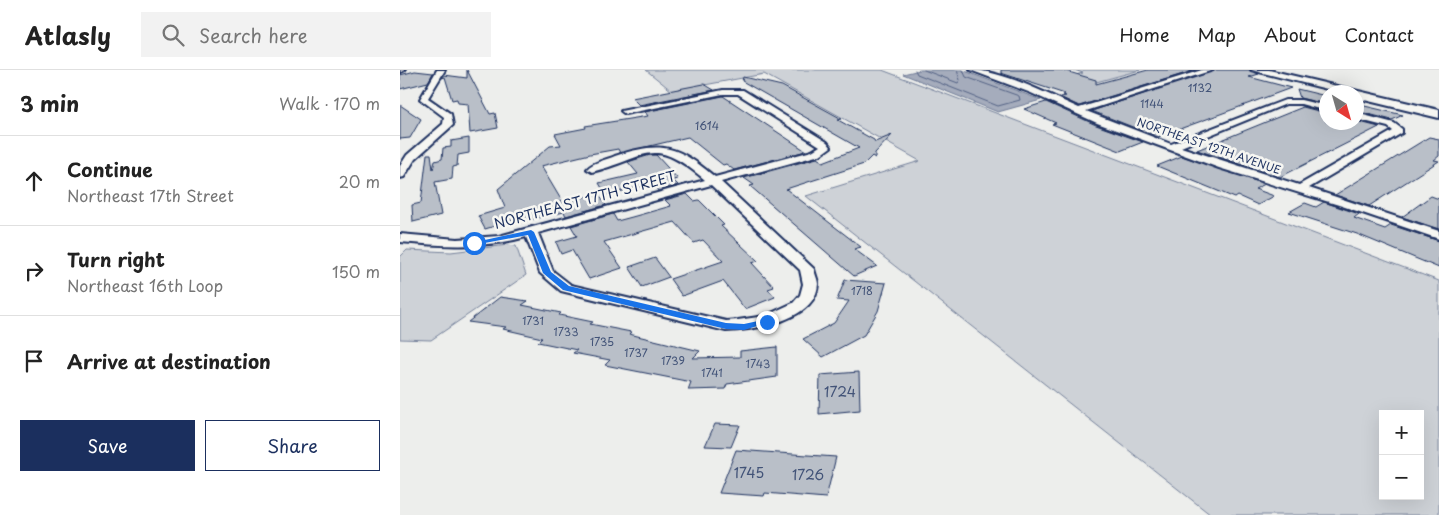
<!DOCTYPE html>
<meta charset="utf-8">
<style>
:root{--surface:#fff;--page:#f2f2f2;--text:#222;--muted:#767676;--line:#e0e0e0;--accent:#1b2f5e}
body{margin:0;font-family:"Playpen Sans",sans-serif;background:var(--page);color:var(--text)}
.controls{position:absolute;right:15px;bottom:15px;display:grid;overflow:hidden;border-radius:0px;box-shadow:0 5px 20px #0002}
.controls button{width:45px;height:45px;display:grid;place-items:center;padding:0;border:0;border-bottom:1px solid var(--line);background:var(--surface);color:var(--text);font:25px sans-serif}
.compass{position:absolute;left:919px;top:15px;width:45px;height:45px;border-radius:50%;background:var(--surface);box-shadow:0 5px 20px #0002;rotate:143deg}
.stop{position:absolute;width:15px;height:15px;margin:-11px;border:4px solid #1a73e8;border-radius:50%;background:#fff}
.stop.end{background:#1a73e8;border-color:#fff;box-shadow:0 1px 5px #0008}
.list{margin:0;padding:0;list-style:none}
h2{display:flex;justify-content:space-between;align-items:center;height:65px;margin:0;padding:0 20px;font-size:21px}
h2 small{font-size:16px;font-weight:400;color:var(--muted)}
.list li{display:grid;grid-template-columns:32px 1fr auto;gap:15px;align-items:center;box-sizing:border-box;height:90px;padding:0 20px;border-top:1px solid var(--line)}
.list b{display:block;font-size:19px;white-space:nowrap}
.list p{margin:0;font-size:16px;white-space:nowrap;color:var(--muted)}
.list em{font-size:16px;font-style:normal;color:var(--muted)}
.actions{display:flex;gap:10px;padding:15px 20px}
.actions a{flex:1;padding:11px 0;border:1px solid var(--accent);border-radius:0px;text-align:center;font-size:18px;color:var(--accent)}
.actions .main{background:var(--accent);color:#fff}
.icon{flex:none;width:28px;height:28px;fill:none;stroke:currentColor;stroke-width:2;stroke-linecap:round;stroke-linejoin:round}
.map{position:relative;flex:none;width:1039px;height:445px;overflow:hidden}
header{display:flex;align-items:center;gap:30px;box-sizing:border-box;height:70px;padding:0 25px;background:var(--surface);border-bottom:1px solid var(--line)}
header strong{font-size:24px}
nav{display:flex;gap:28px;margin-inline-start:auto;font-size:18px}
.search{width:350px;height:45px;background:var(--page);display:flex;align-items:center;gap:12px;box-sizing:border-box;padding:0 18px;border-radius:0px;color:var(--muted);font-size:19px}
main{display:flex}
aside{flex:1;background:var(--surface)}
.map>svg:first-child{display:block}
</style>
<header>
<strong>Atlasly</strong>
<div class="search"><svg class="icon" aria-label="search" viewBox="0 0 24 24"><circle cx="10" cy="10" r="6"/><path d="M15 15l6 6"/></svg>Search here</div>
<nav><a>Home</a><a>Map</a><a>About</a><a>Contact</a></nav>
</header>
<main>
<aside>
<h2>3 min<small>Walk · 170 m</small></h2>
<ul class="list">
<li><svg class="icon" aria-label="ahead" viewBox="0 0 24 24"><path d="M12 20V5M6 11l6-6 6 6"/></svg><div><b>Continue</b><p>Northeast 17th Street</p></div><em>20 m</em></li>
<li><svg class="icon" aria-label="right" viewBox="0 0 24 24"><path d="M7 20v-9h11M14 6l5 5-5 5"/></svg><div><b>Turn right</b><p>Northeast 16th Loop</p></div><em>150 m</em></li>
<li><svg class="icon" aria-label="arrive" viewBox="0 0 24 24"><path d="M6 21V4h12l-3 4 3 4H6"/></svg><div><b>Arrive at destination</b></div></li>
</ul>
<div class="actions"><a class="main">Save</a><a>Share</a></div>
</aside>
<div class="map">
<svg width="1039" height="445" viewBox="0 0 1039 445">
<rect width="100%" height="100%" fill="#edeeec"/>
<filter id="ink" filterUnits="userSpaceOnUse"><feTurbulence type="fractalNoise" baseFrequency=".02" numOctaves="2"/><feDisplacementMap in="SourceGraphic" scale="10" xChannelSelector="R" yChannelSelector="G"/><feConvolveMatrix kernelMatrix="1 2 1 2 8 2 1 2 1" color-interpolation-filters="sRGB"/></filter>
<g filter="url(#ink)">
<!-- green -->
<path fill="#ced2d7" stroke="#74809a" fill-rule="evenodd" d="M246 0H482L1039 211V445H811L406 126 520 91 364 4 272 21ZM983 344H1020V426H983Z
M674 0H740L678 17 657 10 683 3Z
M108 175 116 176 126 205 31 270 0 269V187L7 180 51 182Z"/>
<!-- water -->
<path fill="#a5acbc" stroke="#6e7a96" d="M520 0H562L641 30 598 42 503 4Z"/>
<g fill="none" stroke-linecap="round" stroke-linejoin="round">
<!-- shore -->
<path stroke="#526184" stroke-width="1" d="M515 0 517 4 598 36 620 30 619 26 566 7 563 0
M524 0 558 13 560 10 557 0"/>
</g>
<!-- building -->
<path fill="#b9bfc8" stroke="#1b2f5e" d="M67 0 90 44 95 43 98 58 70 63 68 34 58 33 57 29 52 30 45 7 42 8 44 5 67 8Z
M601 0H662L696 10V14L748 0H796L679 36 660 27 666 26 662 25 665 24 601 3Z
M815 0H849L859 4 849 7 891 18 758 67 692 41Z
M15 1 33 3 28 12 0 19V5Z
M343 7 382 16 442 49 438 50 474 70 475 72 492 65 475 83V88L472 86 464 94 386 119 461 177 454 179 477 196 454 206 350 116 354 115 344 108 417 88 423 92 459 78 342 11Z
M304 14 314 20 239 35 232 28Z
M897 19 926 26V34L900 28Z
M323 26 406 81 334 100 326 94 323 95 288 67 220 83 218 79 190 84 141 96 163 133 198 123 206 135 166 146 164 142 120 152 118 149 85 159 78 146 105 138 98 119 150 76 161 75 155 64 186 58 185 56 248 46 245 42Z
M646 32 696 55 743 72 720 81 652 54 656 53 624 39Z
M956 34 1003 45 992 50 956 41Z
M0 35 21 49 10 68 0 69Z
M903 37 926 43V52L956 51 979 57 880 107 797 80Z
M1029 67 1039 69V86L1034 90 1039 91 969 136 935 125Z
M69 68V83L58 85 57 96 53 97 52 109 35 112 41 145 13 152 12 135 21 133 27 84H31L33 99 35 91 42 89 43 78 51 77V71Z
M250 85H256L278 109 273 110 278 115 258 121 252 114 206 125 199 113 238 104 228 92Z
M782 86 865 114 855 119 874 126 858 135 838 126 835 128 757 96Z
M287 124 294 131 299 130 324 155 321 156 358 191 352 193 374 217 368 219 375 227 345 239 323 211 282 226 270 209 323 191 303 170 294 173 275 152 204 172 222 198 189 209 172 180 161 184 156 172 177 166 171 156 213 144 217 151 232 147 271 136 265 130Z
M1031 126 1039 129V159L1002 147Z
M924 132 959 144 954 148 985 159 991 155 1039 171V198L957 164 889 142 905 133 916 137Z
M255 188 269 207 242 217 229 197Z
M445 210 486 213 478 241 464 265 423 287 403 269 434 253 449 231 437 230Z
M100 227 128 231 122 235 161 243 159 245 193 252 190 254 231 262 229 264 300 281 293 288 340 287V281L377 277V307L327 314 325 319 288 320 291 312 205 295 210 290 173 283 177 280 138 272 142 268 103 259 106 257 68 252Z
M459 302 460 340 419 344 420 305Z
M315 354 340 355 331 377 305 376Z
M336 380 436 387 426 428 365 423 364 426 319 423Z"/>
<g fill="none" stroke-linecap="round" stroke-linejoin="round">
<!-- minor casing -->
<g stroke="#1b2f5e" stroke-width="4">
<path id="minor" d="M0 0H5L1 2Z
M37 0H45L28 28 51 44 53 55 15 89 4 107 0 108V96L7 85 43 54 44 47 20 29Z
M570 0C601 0 650 25 679 38L802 0H813L686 41 771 74 885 30H901L926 36V41L901 34H886L781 77 899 115 993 61 988 57 956 49V43L994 53 1002 59V63L909 118 1039 161V169L942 136 819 98 697 53 631 23Z
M323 20H343L427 72 431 77 420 85 321 112 414 199C415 204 418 210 418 214 416 251 353 260 326 261L161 221 140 203 126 167C84 179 44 176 0 172V164L57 169 99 166 305 110C251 64 249 88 192 102L187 99C193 92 206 90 215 86 263 70 278 76 315 107L412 81 420 76 338 24H323L225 44 221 41ZM311 115 400 200 403 214 400 225 393 233 365 246 338 250 326 251 171 215 153 201 138 163Z"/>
</g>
<!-- secondary casing -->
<g stroke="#1b2f5e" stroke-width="4">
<path id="secondary" d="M851 0H869L1039 40V48L956 28V22H939Z"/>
</g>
<!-- minor -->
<use href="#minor" fill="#f6f6f2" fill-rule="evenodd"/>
<!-- secondary -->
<use href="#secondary" fill="#f6f6f2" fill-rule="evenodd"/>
</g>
</g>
<!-- route -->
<path fill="#1a73e8" d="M131 160 134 162 151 202 169 216 326 253 344 254 367 249 371 252 344 260 326 259 163 220 143 203 128 165 74 175 71 173Z"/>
<g text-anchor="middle" stroke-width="5" stroke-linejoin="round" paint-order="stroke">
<!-- number labels -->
<g font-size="11" fill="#425378">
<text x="800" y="22">1132</text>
<text x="752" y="38">1144</text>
<text x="307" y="60">1614</text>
<text x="462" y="225">1718</text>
<text x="133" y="255">1731</text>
<text x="166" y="266">1733</text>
<text x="202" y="276">1735</text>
<text x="236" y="287">1737</text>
<text x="273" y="295">1739</text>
<text x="358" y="298">1743</text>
<text x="312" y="307">1741</text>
</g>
<!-- far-street labels -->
<g font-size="11" fill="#1b2f5e" stroke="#f6f6f2">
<text transform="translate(809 76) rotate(19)" y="4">NORTHEAST 12TH AVENUE</text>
</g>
<!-- street labels -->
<g font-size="14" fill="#1b2f5e" stroke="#f6f6f2">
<text transform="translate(185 130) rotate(-15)" y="5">NORTHEAST 17TH STREET</text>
</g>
<!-- near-number labels -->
<g font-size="14" fill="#425378">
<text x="440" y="327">1724</text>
<text x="349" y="408">1745</text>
<text x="408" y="410">1726</text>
</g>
</g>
</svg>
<div class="controls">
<button>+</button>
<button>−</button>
</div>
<svg class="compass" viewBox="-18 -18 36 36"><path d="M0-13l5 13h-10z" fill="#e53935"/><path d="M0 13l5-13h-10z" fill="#767676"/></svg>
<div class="stop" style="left:74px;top:173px"></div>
<div class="stop end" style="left:367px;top:252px"></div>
</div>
</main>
